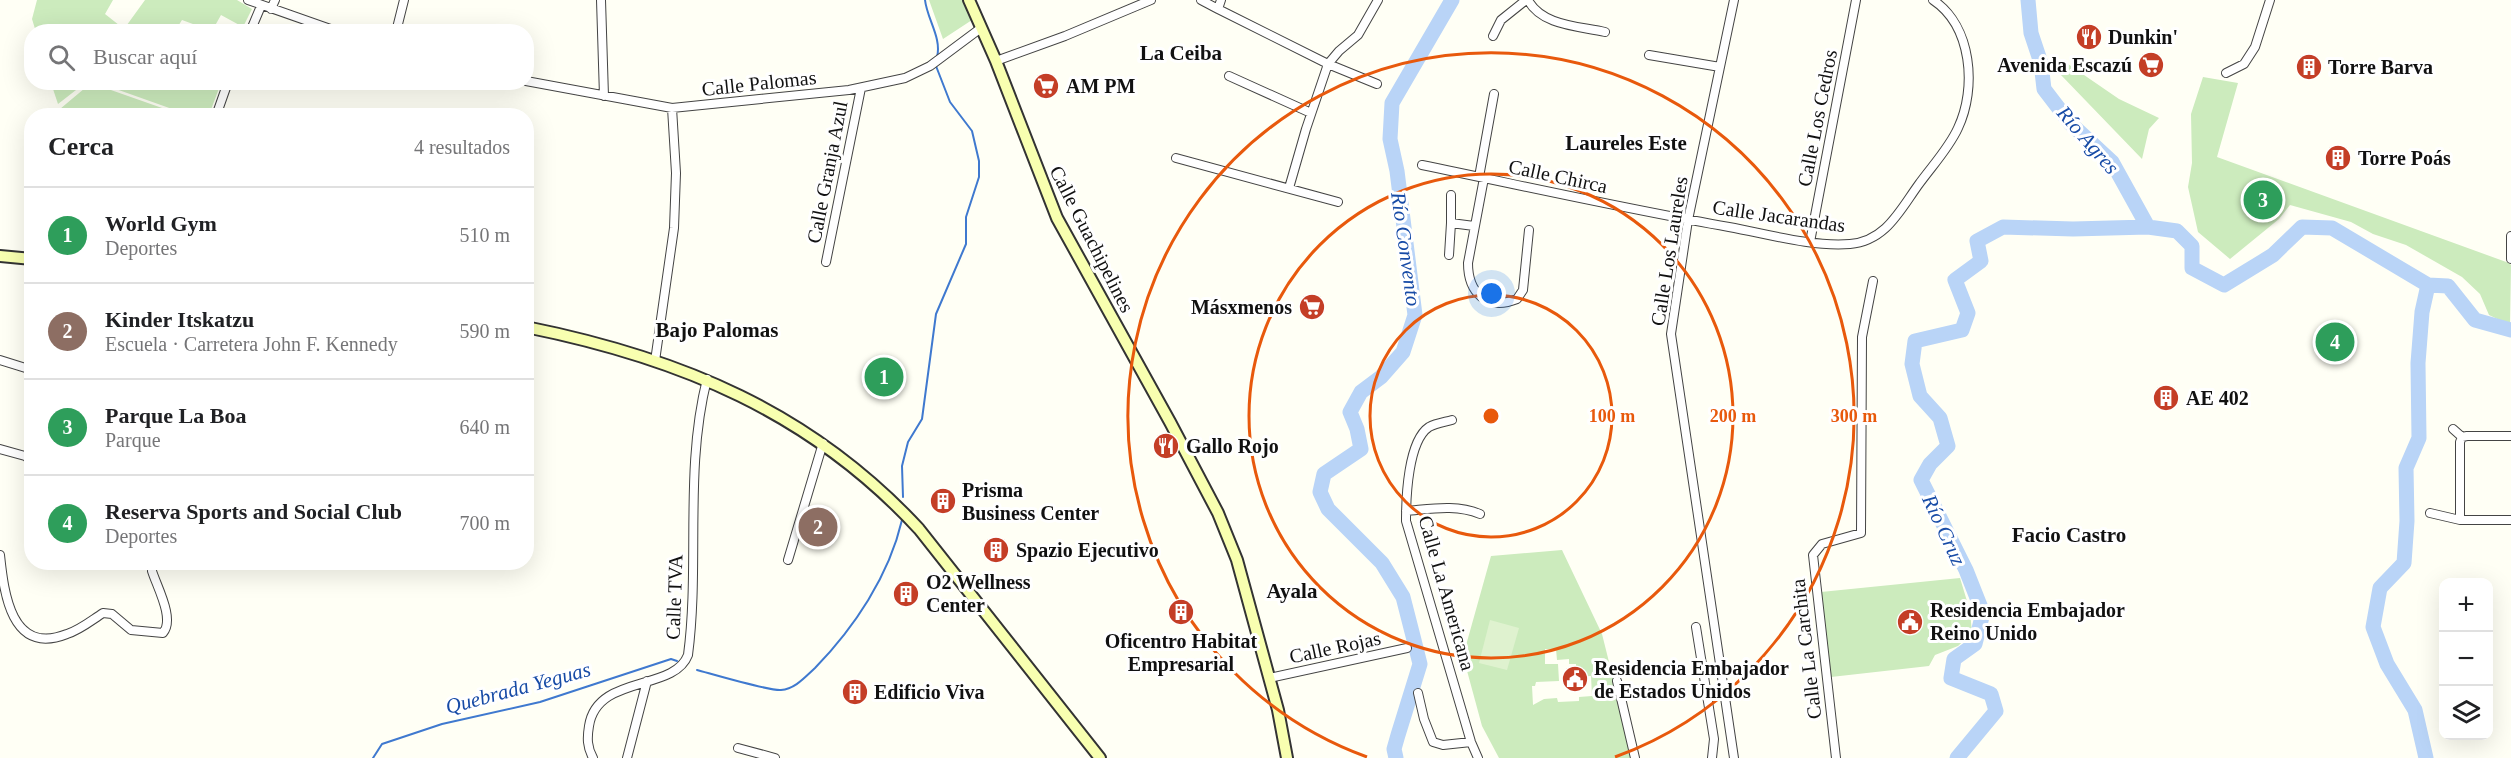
<!DOCTYPE html>
<html lang="es">
<meta charset="utf-8">
<style>
:root{--surface:#fff;--page:#f2f2f2;--text:#202124;--muted:#757577;--line:#e0e0e0;--accent:#c43e26}
body{margin:0;font-family:"Times New Roman",serif;background:var(--page);color:var(--text)}
.controls{position:absolute;right:18px;bottom:18px;display:grid;overflow:hidden;border-radius:12px;box-shadow:0 6px 24px #0002}
.controls button{width:54px;height:54px;display:grid;place-items:center;padding:0;border:0;border-bottom:2px solid var(--line);background:var(--surface);color:var(--text);font:30px sans-serif}
.you{position:absolute;left:1492px;top:294px;width:21px;height:21px;margin:-15px;border:4px solid #fff;border-radius:50%;background:#1a73e8;box-shadow:0 0 0 9px #1a73e833}
.badge{display:grid;place-items:center;width:39px;height:39px;border-radius:50%;background:var(--accent);color:#fff;font-size:20px;font-weight:700}
.pin{position:absolute;translate:-50% -50%;border:3px solid #fff;box-shadow:0 2px 6px #0006}
.list{margin:0;padding:0;list-style:none}
h2{display:flex;justify-content:space-between;align-items:center;height:78px;margin:0;padding:0 24px;font-size:26px}
h2 small{font-size:20px;font-weight:400;color:var(--muted)}
.list li{display:grid;grid-template-columns:39px 1fr auto;gap:18px;align-items:center;box-sizing:border-box;height:96px;padding:0 24px;border-top:2px solid var(--line)}
.list b{display:block;font-size:22px;white-space:nowrap}
.list p{margin:0;font-size:20px;white-space:nowrap;color:var(--muted)}
.list em{font-size:20px;font-style:normal;color:var(--muted)}
.icon{flex:none;width:33px;height:33px;fill:none;stroke:currentColor;stroke-width:2;stroke-linecap:round;stroke-linejoin:round}
.map{position:relative;flex:none;width:2511px;height:758px;overflow:hidden}
.search{position:absolute;background:var(--surface);box-shadow:0 6px 24px #0002;left:24px;top:24px;width:510px;height:66px;display:flex;align-items:center;gap:15px;box-sizing:border-box;padding:0 21px;border-radius:24px;color:var(--muted);font-size:22px}
.panel{position:absolute;background:var(--surface);box-shadow:0 6px 24px #0002;left:24px;top:108px;width:510px;height:462px;border-radius:24px}
.map>svg:first-child{display:block}
</style>
<div class="map">
<svg width="2511" height="758" viewBox="0 0 2511 758">
<rect width="100%" height="100%" fill="#fffff5"/>
<!-- green -->
<path fill="#ccebbd" fill-rule="evenodd" d="M37 0H113L105 14 124 29 145 0H237L252 9 243 27 221 15 212 31 182 20 175 31 36 32 32 19Z
M929 0H962L972 20 943 39Z
M2068 64 2119 99 2159 118 2149 129 2142 159 2060 74Z
M2203 77 2238 83 2217 157 2509 263 2511 265 2510 325 2489 315 2480 294 2462 277 2406 245 2373 234 2351 222 2290 205 2279 219 2230 259 2198 232 2188 187 2192 163 2191 114Z
M51 83V82L85 83 58 104Z
M91 83 182 115H60V109Z
M99 83 220 82 221 83 209 115H189Z
M1562 550 1602 634 1633 758H1499L1482 726 1463 656 1491 556ZM1545 649H1556L1557 660 1569 659V664H1576V677L1591 676 1592 696 1579 697V701L1558 702 1557 698 1544 699 1533 705 1532 686H1535L1536 682 1559 681 1558 664H1545Z
M1960 578 1970 611 1972 633 1958 646 1935 655 1929 666 1831 677 1821 592Z"/>
<!-- pitch -->
<path fill="#dff2cf" d="M1490 620 1519 628 1507 670 1479 663Z"/>
<g fill="none" stroke-linecap="round" stroke-linejoin="round">
<!-- stream -->
<path stroke="#3f79cf" stroke-width="2" d="M925 0C927 19 942 38 937 57
M903 497 902 466 908 442 922 419 936 314 966 244V217L979 177V161L972 131 950 102 936 66
M697 670C712 674 769 691 781 690 795 689 805 677 815 668 854 628 889 576 902 520
M373 758 382 744 442 724 540 702 671 659 677 661"/>
<!-- river -->
<path stroke="#b9d4f7" stroke-width="15" d="M2028 0 2031 33 2041 63 2044 89 2070 123 2112 162 2148 227 2177 231 2192 246V268L2224 285 2273 255 2302 227 2332 228 2428 285 2448 286 2475 320 2511 330
M1396 758 1394 749 1398 735 1420 664 1413 636 1403 597 1382 563 1328 509 1320 492 1324 474 1361 449 1357 429 1350 412 1361 392 1381 377 1403 352 1415 315 1397 171 1390 139 1392 103 1452 0
M1957 758 1996 711 1991 694 1951 678 1954 659 1975 644 1983 613 1966 570 1921 480 1930 464 1948 446 1940 418 1920 396 1912 364 1915 341 1962 330 1968 313 1955 280 1981 261 1977 241 2003 227 2073 229 2148 227
M2426 758 2415 710 2387 664 2373 627 2380 588 2404 563 2407 521 2406 468 2419 438 2418 363 2422 312 2428 285"/>
<!-- street casing -->
<g stroke="#444" stroke-width="10">
<path id="street" d="M248 0 339 32
M601 0 604 96
M1201 0 1218 9 1221 0
M1528 0C1542 26 1579 26 1605 32
M271 9 275 0
M1218 9 1328 64 1377 84
M250 32 261 6
M396 32 404 0
M1493 36 1501 20 1526 0
M1649 55 1720 67
M996 61 1065 36 1151 0
M2226 73 2244 64 2255 47 2270 0
M1229 76 1311 113
M526 81 672 108 849 90 905 78 930 66 981 28
M216 116 228 82
M1176 158 1338 202
M1422 165C1524 186 1626 209 1729 227 1768 234 1811 247 1850 244 1886 241 1900 210 1919 184 1932 166 1949 148 1958 128 1977 88 1972 26 1933 0
M1479 177 1494 94
M1484 178 1468 263C1468 293 1487 311 1517 299L1523 290 1529 230
M1289 188 1306 129 1328 64 1339 51 1358 35 1378 0
M1451 195V223L1474 226
M2511 236V259
M1810 242 1856 0
M1449 255 1451 223
M826 262 861 88
M0 360 32 370
M655 361 674 228 676 173 672 108
M1452 420C1445 422 1436 423 1429 427 1408 441 1406 497 1406 521L1471 742 1478 758
M2453 429 2462 437
M2511 436H2467L2462 437 2460 442V520H2511
M0 449 25 456 32 461
M1406 511C1431 509 1456 504 1480 514
M2430 513 2460 520
M0 555C4 593 11 656 67 634 80 630 92 620 103 613L112 614 131 630 163 633C175 619 157 587 152 571
M788 560 823 443
M1696 627 1714 739 1712 758
M1269 678 1407 648
M1617 681 1635 758
M1418 693 1424 719 1433 742 1443 745 1471 742
M738 748 775 758
M593 758C587 747 587 738 589 726 597 674 674 692 688 655 700 564 684 470 707 379
M627 758 647 681
M1734 758 1671 334 1688 220 1734 0
M1836 758 1813 555 1822 544 1861 533 1862 337 1873 281"/>
</g>
<!-- secondary casing -->
<g stroke="#333" stroke-width="14">
<path id="secondary" d="M969 0 996 61 1057 218 1170 422 1218 513 1237 560 1278 710 1287 758
M0 256 32 259
M526 327C680 358 811 412 919 529L1100 758"/>
</g>
<!-- street -->
<use href="#street" stroke="#fff" stroke-width="8"/>
<!-- secondary -->
<use href="#secondary" stroke="#f8ffb0" stroke-width="10"/>
</g>
<!-- distance rings -->
<g fill="none" stroke="#e8590c" stroke-width="3">
<circle cx="1491" cy="416" r="121"/>
<circle cx="1491" cy="416" r="242"/>
<path d="M1367 757A363 363 0 1 1 1615 757"/>
</g>
<!-- icons -->
<defs>
<g id="restaurant-disc" transform="scale(1.35)"><circle r="9.5" fill="#c43e26" stroke="#fff"/><path d="M-5-6h1v4h1v-4h1v4h1v-4h1v5L-1.5 .5V6h-2V.5L-5-1ZM5-6V6H3V1.5H1.5Q1.5-4 5-6Z" fill="#fff"/></g>
<g id="supermarket-disc" transform="scale(1.35)"><circle r="9.5" fill="#c43e26" stroke="#fff"/><path d="M-6-5.5h2.5l.6 2H6L4.5 2H-2.5L-4.4-4H-6ZM-1.5 3.2a1.3 1.3 0 1 0 .1 0ZM3 3.2a1.3 1.3 0 1 0 .1 0Z" fill="#fff"/></g>
<g id="building-disc" transform="scale(1.35)"><circle r="9.5" fill="#c43e26" stroke="#fff"/><path d="M-4-6H4V6H1V3H-1V6H-4ZM-2.5-4.3h1.7v1.8h-1.7ZM.8-4.3h1.7v1.8H.8ZM-2.5-1h1.7V.8h-1.7ZM.8-1h1.7V.8H.8Z" fill="#fff"/></g>
<g id="civic-disc" transform="scale(1.35)"><circle r="9.5" fill="#c43e26" stroke="#fff"/><path d="M-.6-6.5H3V-4.5H.6V-3L4-1V1h2V6H-6V1h2V-1L-.6-3ZM-1.2 2.5V6h2.4V2.5Z" fill="#fff"/></g>
</defs>
<g fill-rule="evenodd">
<use href="#restaurant-disc" x="2089" y="37"/>
<use href="#supermarket-disc" x="2151" y="65"/>
<use href="#building-disc" x="2309" y="67"/>
<use href="#supermarket-disc" x="1046" y="86"/>
<use href="#building-disc" x="2338" y="158"/>
<use href="#supermarket-disc" x="1312" y="307"/>
<use href="#building-disc" x="2166" y="398"/>
<use href="#restaurant-disc" x="1166" y="446"/>
<use href="#building-disc" x="943" y="501"/>
<use href="#building-disc" x="996" y="550"/>
<use href="#building-disc" x="906" y="594"/>
<use href="#building-disc" x="1181" y="612"/>
<use href="#civic-disc" x="1910" y="622"/>
<use href="#civic-disc" x="1575" y="679"/>
<use href="#building-disc" x="855" y="692"/>
</g>
<g text-anchor="middle" stroke-width="6" stroke-linejoin="round" paint-order="stroke">
<!-- poi labels -->
<g font-size="20" font-weight="bold" fill="#111" stroke="#fff" text-anchor="start">
<text x="2108" y="44">Dunkin'</text>
<text x="2132" y="72" text-anchor="end">Avenida Escazú</text>
<text x="2328" y="74">Torre Barva</text>
<text x="1066" y="93">AM PM</text>
<text x="2358" y="165">Torre Poás</text>
<text x="1292" y="314" text-anchor="end">Másxmenos</text>
<text x="2186" y="405">AE 402</text>
<text x="1186" y="453">Gallo Rojo</text>
<text x="962" y="497">Prisma<tspan x="962" dy="23">Business Center</tspan></text>
<text x="1016" y="557">Spazio Ejecutivo</text>
<text x="926" y="589">O2 Wellness<tspan x="926" dy="23">Center</tspan></text>
<text x="1930" y="617">Residencia Embajador<tspan x="1930" dy="23">Reino Unido</tspan></text>
<text x="1181" y="648" text-anchor="middle">Oficentro Habitat<tspan x="1181" dy="23">Empresarial</tspan></text>
<text x="1594" y="675">Residencia Embajador<tspan x="1594" dy="23">de Estados Unidos</tspan></text>
<text x="874" y="699">Edificio Viva</text>
</g>
<!-- street labels -->
<g font-size="20" fill="#111" stroke="#fff">
<text transform="translate(759 83) rotate(-6)" y="7">Calle Palomas</text>
<text transform="translate(1817 118) rotate(-79)" y="7">Calle Los Cedros</text>
<text transform="translate(827 172) rotate(-79)" y="7">Calle Granja Azul</text>
<text transform="translate(1558 176) rotate(12)" y="7">Calle Chirca</text>
<text transform="translate(1779 216) rotate(8)" y="7">Calle Jacarandas</text>
<text transform="translate(1092 239) rotate(63)" y="7">Calle Guachipelines</text>
<text transform="translate(1669 251) rotate(-81)" y="7">Calle Los Laureles</text>
<text transform="translate(1447 593) rotate(74)" y="7">Calle La Americana</text>
<text transform="translate(674 597) rotate(-88)" y="7">Calle TVA</text>
<text transform="translate(1335 647) rotate(-12)" y="7">Calle Rojas</text>
<text transform="translate(1806 649) rotate(-97)" y="7">Calle La Carchita</text>
</g>
<!-- neighbourhood labels -->
<g font-size="21" font-weight="bold" fill="#111" stroke="#fff">
<text x="1181" y="60">La Ceiba</text>
<text x="1626" y="150">Laureles Este</text>
<text x="717" y="337">Bajo Palomas</text>
<text x="2069" y="542">Facio Castro</text>
<text x="1292" y="598">Ayala</text>
</g>
<!-- water labels -->
<g font-size="21" font-style="italic" fill="#174ba6" stroke="#fff">
<text transform="translate(2088 140) rotate(49)" y="7">Río Agres</text>
<text transform="translate(1406 249) rotate(82)" y="7">Río Convento</text>
<text transform="translate(1944 530) rotate(65)" y="7">Río Cruz</text>
<text transform="translate(518 688) rotate(-15)" y="7">Quebrada Yeguas</text>
</g>
</g>
<circle cx="1491" cy="416" r="9" fill="#e8590c" stroke="#fff" stroke-width="3"/>
<g font-size="18" text-anchor="middle" font-weight="bold" fill="#e8590c" stroke="#fff" stroke-width="6" stroke-linejoin="round" paint-order="stroke">
<text x="1612" y="422">100 m</text>
<text x="1733" y="422">200 m</text>
<text x="1854" y="422">300 m</text>
</g>
</svg>
<div class="controls">
<button>+</button>
<button>−</button>
<button><svg class="icon" aria-label="layers" viewBox="0 0 24 24"><path d="M12 4l9 5-9 5-9-5zM3 14l9 5 9-5"/></svg></button>
</div>
<div class="you"></div>
<div class="pin badge" style="left:884px;top:377px;background:#2e9e5b">1</div>
<div class="pin badge" style="left:818px;top:527px;background:#8d6e63">2</div>
<div class="pin badge" style="left:2263px;top:200px;background:#2e9e5b">3</div>
<div class="pin badge" style="left:2335px;top:342px;background:#2e9e5b">4</div>
<div class="search"><svg class="icon" aria-label="search" viewBox="0 0 24 24"><circle cx="10" cy="10" r="6"/><path d="M15 15l6 6"/></svg>Buscar aquí</div>
<section class="panel">
<h2>Cerca<small>4 resultados</small></h2>
<ul class="list">
<li><span class="badge" style="background:#2e9e5b">1</span><div><b>World Gym</b><p>Deportes</p></div><em>510 m</em></li>
<li><span class="badge" style="background:#8d6e63">2</span><div><b>Kinder Itskatzu</b><p>Escuela · Carretera John F. Kennedy</p></div><em>590 m</em></li>
<li><span class="badge" style="background:#2e9e5b">3</span><div><b>Parque La Boa</b><p>Parque</p></div><em>640 m</em></li>
<li><span class="badge" style="background:#2e9e5b">4</span><div><b>Reserva Sports and Social Club</b><p>Deportes</p></div><em>700 m</em></li>
</ul>
</section>
</div>
